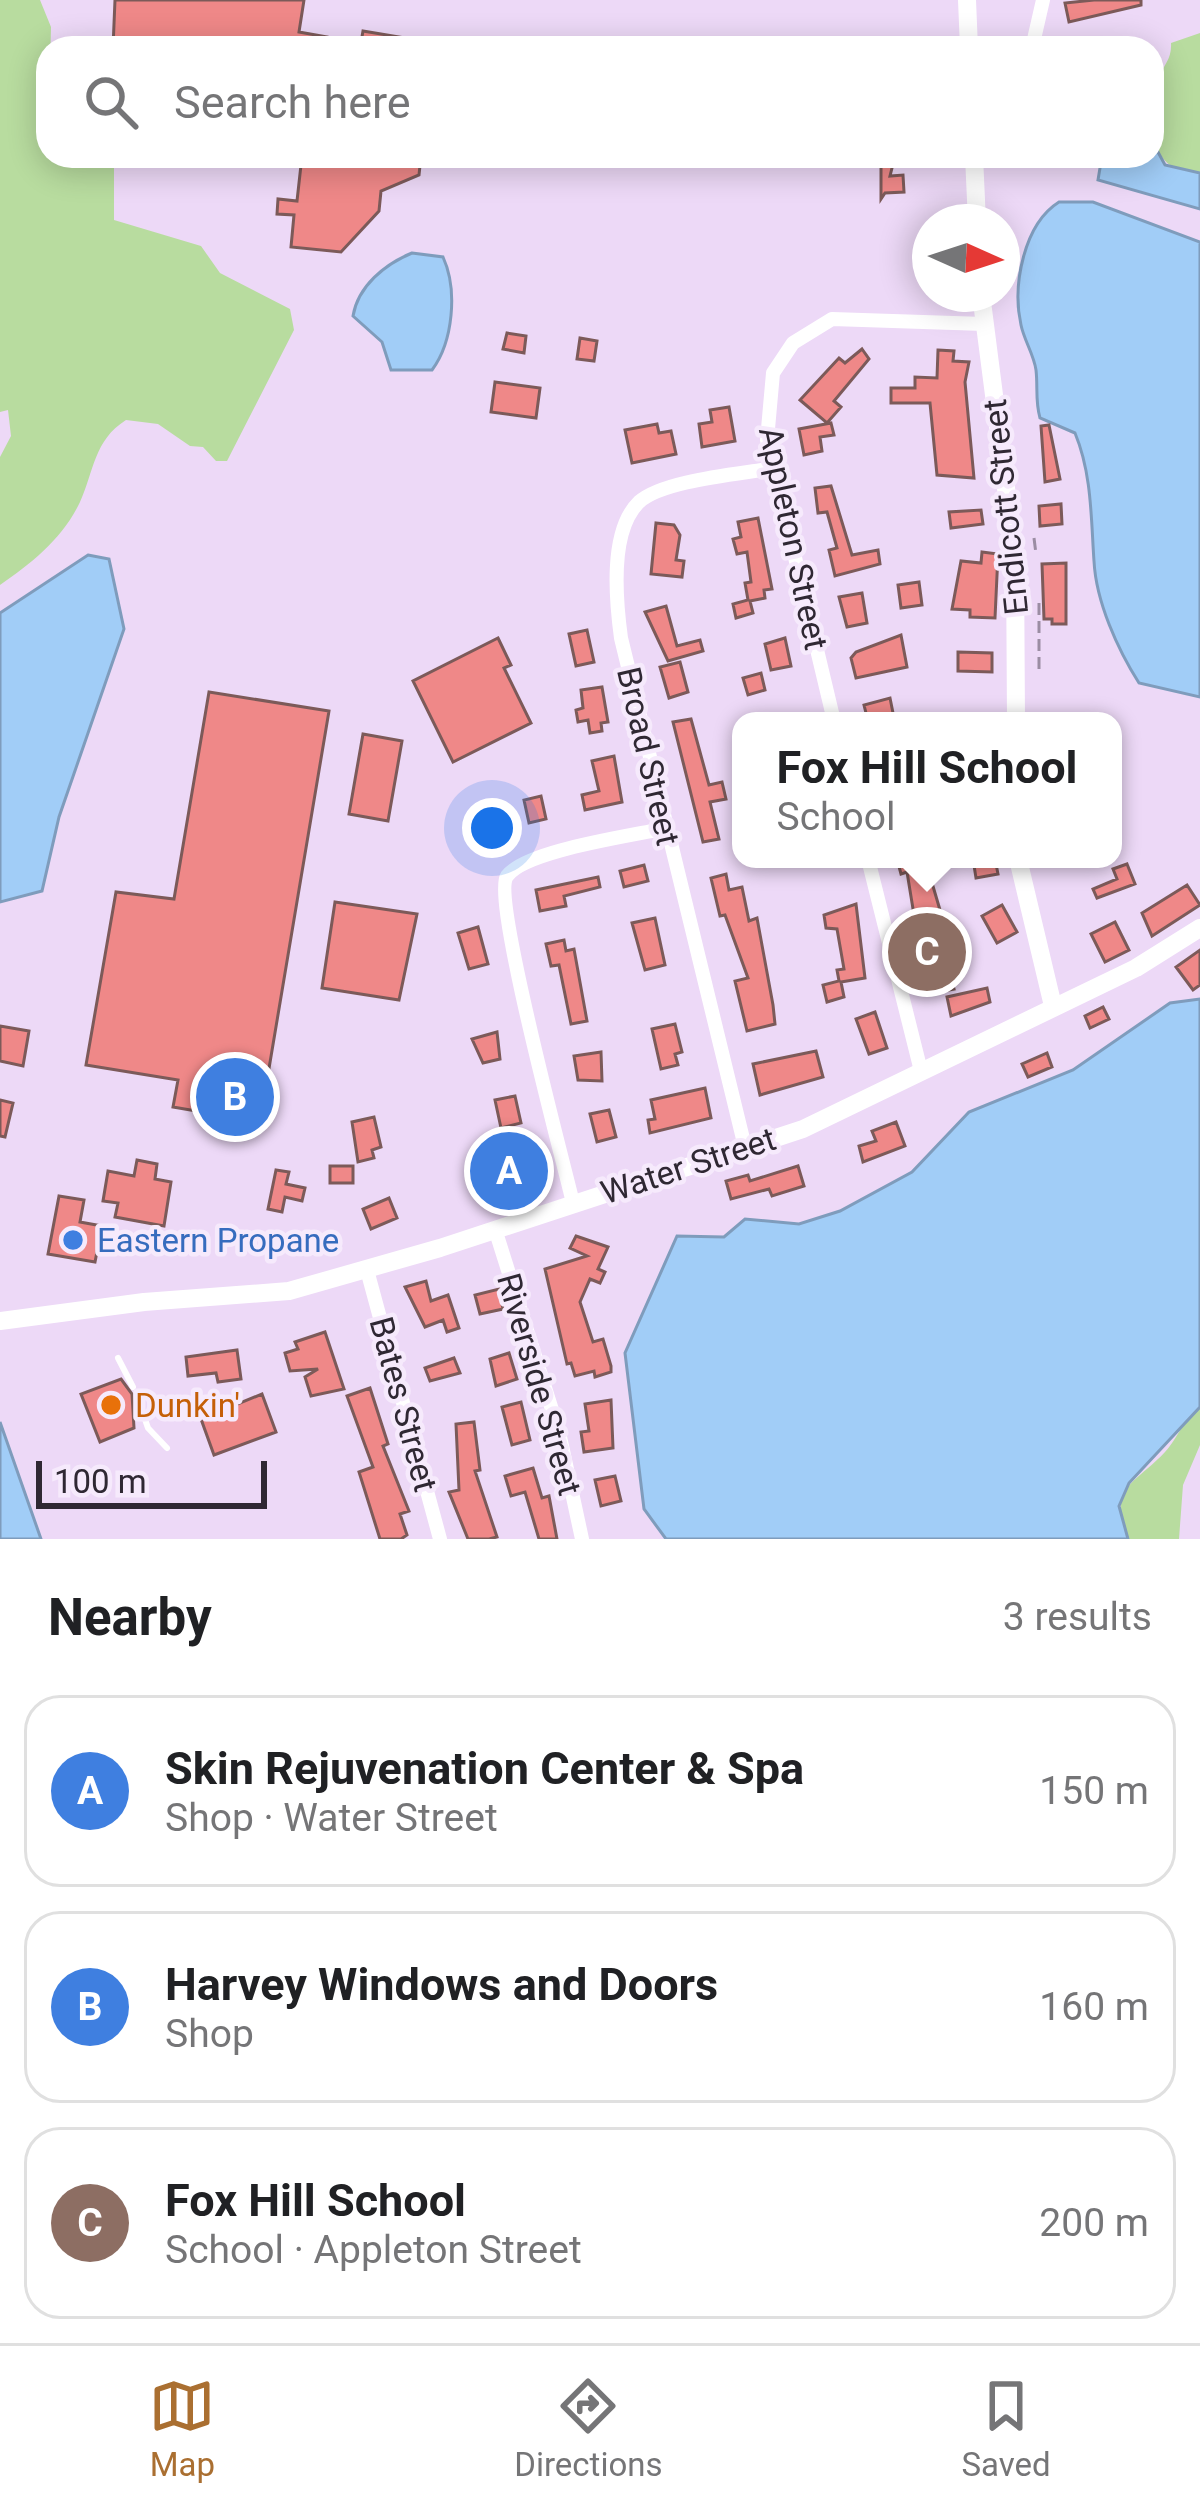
<!DOCTYPE html>
<meta charset="utf-8">
<style>
:root{--surface:#fff;--page:#f6f6f6;--text:#202124;--muted:#757577;--line:#e0e0e0;--accent:#aa6f31}
body{margin:0;font-family:Roboto,sans-serif;background:var(--page);color:var(--text)}
.compass{position:absolute;left:912px;top:204px;width:108px;height:108px;border-radius:50%;background:var(--surface);box-shadow:0 6px 30px #0003;rotate:93deg}
.scale{position:absolute;left:36px;bottom:30px;width:231px;box-sizing:border-box;padding-left:12px;border:6px solid #2f2833;border-top:0;font-size:33px;line-height:42px;white-space:nowrap;color:#2f2833;-webkit-text-stroke:9px #f6eafc;paint-order:stroke}
.you{position:absolute;left:492px;top:828px;width:42px;height:42px;margin:-30px;border:9px solid #fff;border-radius:50%;background:#1a73e8;box-shadow:0 0 0 18px #1a73e833}
.badge{display:grid;place-items:center;width:78px;height:78px;border-radius:50%;background:var(--accent);color:#fff;font-size:39px;font-weight:700}
.pin{position:absolute;translate:-50% -50%;border:6px solid #fff;box-shadow:0 3px 12px #0006}
.popup{position:absolute;left:732px;top:712px;width:390px;height:156px;box-sizing:border-box;display:grid;place-content:center;border-radius:24px;background:var(--surface);filter:drop-shadow(0 3px 9px #0005);font-size:39px;white-space:nowrap;color:var(--muted)}
.popup b{font-size:45px;color:var(--text)}
.popup::after{content:'';position:absolute;left:50%;top:100%;margin-left:-24px;border:24px solid transparent;border-top-color:var(--surface)}
.list{margin:0;padding:0;list-style:none}
h2{display:flex;justify-content:space-between;align-items:center;height:156px;margin:0;padding:0 48px;font-size:51px}
h2 small{font-size:39px;font-weight:400;color:var(--muted)}
.list li{display:grid;grid-template-columns:78px 1fr auto;gap:36px;align-items:center;box-sizing:border-box;height:192px;margin:0 24px 24px;padding:0 24px;border:3px solid var(--line);border-radius:36px}
.list b{display:block;font-size:45px;white-space:nowrap}
.list p{margin:0;font-size:39px;white-space:nowrap;color:var(--muted)}
.list em{font-size:39px;font-style:normal;color:var(--muted)}
.icon{flex:none;width:66px;height:66px;fill:none;stroke:currentColor;stroke-width:2;stroke-linecap:round;stroke-linejoin:round}
.map{position:relative;flex:none;width:1200px;height:1539px;overflow:hidden}
.search{position:absolute;background:var(--surface);box-shadow:0 6px 30px #0003;left:36px;right:36px;top:36px;height:132px;display:flex;align-items:center;gap:30px;box-sizing:border-box;padding:0 42px;border-radius:36px;color:var(--muted);font-size:45px}
.sheet{height:804px;background:var(--surface)}
nav{display:flex;justify-content:space-around;align-items:center;box-sizing:border-box;height:168px;border-top:3px solid var(--line);background:var(--surface);font-size:33px;color:var(--muted)}
nav a{display:grid;justify-items:center;gap:6px}
nav .on{color:var(--accent)}
.map>svg:first-child{display:block}
</style>
<div class="map">
<svg width="1200" height="1539" viewBox="0 0 1200 1539">
<rect width="100%" height="100%" fill="#edd9f7"/>
<!-- green -->
<path fill="#b8dc9f" d="M0 0H40L51 27 48 156H114V220L201 246 220 273 290 309 294 330 227 461H216L203 447 190 446 158 424 126 420C94 440 94 471 80 502 63 538 32 563 0 585V457L11 436 8 410 0 412Z
M1200 33V173C1148 175 1143 117 1158 79 1164 64 1172 59 1171 43Z
M1200 1407V1445L1183 1485 1179 1539H1127C1109 1485 1133 1486 1165 1452 1179 1437 1183 1419 1200 1407Z"/>
<!-- water -->
<path fill="#a1cdf7" stroke="#7f9cbc" stroke-width="3" d="M1152 141 1165 165 1200 173V209L1098 180 1101 162 1115 156H1152Z
M1059 202H1093L1200 242V697L1139 683C1118 650 1096 602 1094 561 1091 519 1092 474 1075 433L1040 418C1035 401 1038 387 1036 370 1034 355 1024 340 1021 325 1012 285 1024 224 1059 202Z
M412 253 443 257C458 290 453 342 432 370H391L382 342 353 316C358 286 385 264 412 253Z
M88 555 109 559 124 629 59 817 42 891 0 902V613Z
M1200 999V1407L1129 1483 1119 1506 1128 1539H666L644 1509 625 1353 677 1236 724 1237 745 1219 799 1224 840 1211 912 1172 969 1112 1073 1070 1170 1003Z
M0 1422 41 1539H0Z"/>
<!-- building -->
<path fill="#ef8888" stroke="#7c5a59" stroke-width="3" d="M115 0H304L299 32 327 37 325 48H113Z
M1094 0H1141V5L1069 22 1065 3Z
M363 31 423 41V48H360Z
M302 156H421L419 175 381 191 379 211 341 252 291 247 294 215 277 214 278 199 297 201Z
M881 156H895L890 176 903 175 904 192 885 193 881 199Z
M507 333 526 336 524 353 503 349Z
M580 338 597 341 594 361 577 359Z
M862 349 869 359 834 401 841 407 827 423 800 400 839 358 845 363Z
M938 350 954 351 953 361 969 362 965 382 974 478 937 475 930 403H891V388H915V377L937 378Z
M495 382 540 388 536 418 491 412Z
M729 407 735 441 702 447 699 424 712 422 710 410Z
M831 423 834 435 820 437 822 451 804 455 799 429Z
M657 424 659 433 671 431 676 454 632 463 625 430Z
M1049 425 1060 479 1045 482 1041 426Z
M831 486 852 555 878 550 880 564 835 576 829 550 837 548 827 512 818 513 815 488Z
M1061 504 1062 524 1040 526 1039 506Z
M981 510 983 524 951 528 949 512Z
M758 518 772 589 764 590 765 598 750 601 753 613 736 618 733 604 748 600 745 583 751 582 747 552 737 554 733 539 741 537 738 522Z
M656 523 674 525 680 535 676 560 684 561 682 577 651 574Z
M982 552 998 554 995 618 970 617V610L952 609 961 561 981 563Z
M1066 563V624H1052V619H1044L1042 564Z
M919 582 922 605 901 608 898 585Z
M862 593 867 623 847 627 839 597Z
M666 606 677 646 700 640 703 651 668 661 645 612Z
M587 630 594 662 576 666 569 634Z
M901 635 907 667 856 678 851 658 856 652Z
M498 638 511 665 504 668 531 723 453 762 413 681Z
M785 638 791 666 771 670 765 644Z
M958 652 992 653V672L958 671Z
M680 662 688 692 669 698 660 667Z
M761 673 765 690 748 695 743 678Z
M602 687 608 722 601 723 602 731 590 733 588 720 578 722 576 710 583 708 581 690Z
M209 692 329 711 260 1122 173 1107 178 1080 86 1065 116 892 174 899Z
M890 698 893 713 886 715 888 721H868L864 705Z
M691 719 709 785 722 782 726 799 710 802 719 839 703 842 673 722Z
M363 734 402 741 388 821 349 814Z
M614 756 622 802 585 810 582 795 599 791 592 761Z
M541 796 546 819 529 823 524 800Z
M897 859H925L945 927 928 931 923 913 914 915 907 872 901 874Z
M973 859H995L998 874 976 878Z
M1127 864 1135 884 1097 898 1093 889 1117 879 1113 869Z
M644 865 648 881 624 887 620 871Z
M726 874 729 890 742 887 749 921 757 918 773 1005 775 1024 747 1031 735 981 748 978 725 915 720 916 711 878Z
M598 877 600 887 564 896 566 906 540 911 536 890Z
M1187 885 1200 905 1152 936 1142 913Z
M335 902 417 914 399 1000 322 988Z
M856 904 865 978 841 982 844 997 827 1002 823 985 839 981 837 970 844 969 837 929 826 928 824 915Z
M1002 905 1017 932 997 943 982 916Z
M655 918 665 965 645 970 632 923Z
M1115 922 1129 950 1105 962 1091 934Z
M478 927 488 964 469 969 458 933Z
M564 940 566 951 574 949 587 1021 571 1024 559 965 551 966 546 944Z
M1200 950V985L1193 990 1176 967Z
M945 951 954 989 933 993 925 956Z
M987 988 990 1002 951 1016 947 997Z
M1103 1007 1109 1019 1090 1028 1085 1016Z
M875 1012 887 1048 869 1054 856 1019Z
M675 1024 682 1052 675 1054 678 1065 661 1069 652 1029Z
M0 1026 29 1031 23 1066 0 1061Z
M497 1032 500 1059 483 1063 472 1039Z
M816 1051 823 1077 760 1095 753 1064Z
M601 1052 602 1081 578 1080 574 1056Z
M1047 1053 1052 1067 1028 1077 1022 1064Z
M705 1088 711 1118 650 1133 648 1120 655 1119 651 1100Z
M515 1096 521 1123 501 1128 495 1100Z
M0 1100 13 1103 5 1137 0 1136Z
M609 1110 616 1137 597 1142 590 1114Z
M374 1117 381 1147 372 1150 374 1158 358 1162 352 1122Z
M896 1122 905 1146 863 1162 859 1146 876 1141 872 1131Z
M523 1151 529 1172 489 1184 482 1160Z
M137 1160 157 1164 155 1179 171 1182 164 1226 115 1217 118 1203 103 1201 108 1171 134 1176Z
M330 1166H353V1183H330Z
M798 1166 804 1186 772 1196 769 1189 731 1199 726 1181 748 1175 750 1181Z
M276 1170 289 1172 286 1184 305 1188 302 1201 285 1197 282 1212 268 1209Z
M59 1196 84 1200 80 1222 102 1226 95 1262 48 1254Z
M389 1198 397 1218 371 1229 363 1209Z
M576 1236 608 1247 598 1269 605 1272 600 1283 590 1279 580 1302 593 1342 603 1339 611 1366V1372L595 1377 594 1371 575 1376 571 1363 567 1364 545 1269 587 1256 570 1248Z
M426 1281 431 1301 448 1295 459 1328 447 1332 443 1320 425 1327 405 1287Z
M499 1289 503 1309 480 1314 475 1295Z
M325 1332 344 1389 311 1396 305 1377 318 1369 290 1371 285 1353 298 1349 295 1342Z
M237 1350 241 1379 218 1382 216 1373 188 1376 186 1357Z
M509 1353 517 1379 496 1386 490 1359Z
M454 1358 460 1373 430 1381 425 1368Z
M121 1379 132 1394 134 1428 100 1442 81 1394Z
M370 1388 388 1444 383 1446 409 1511 400 1514 407 1535 401 1539H380L359 1472 373 1467 347 1396Z
M262 1394 276 1432 214 1455 201 1419Z
M611 1400 613 1448 584 1452 581 1432 589 1431 585 1404Z
M521 1402 530 1440 512 1445 502 1407Z
M474 1422 480 1470 475 1471 497 1537 489 1539H468L449 1492 459 1490 456 1424Z
M533 1468 542 1498 549 1496 557 1539H539L525 1492 511 1496 505 1476Z
M615 1476 621 1501 601 1506 595 1480Z"/>
<g fill="none" stroke-linecap="round" stroke-linejoin="round">
<!-- path -->
<path stroke="#9b8da3" stroke-width="3" stroke-dasharray="12 6" stroke-linecap="butt" d="M1034 538 1036 554
M1039 603V675"/>
<!-- service -->
<path stroke="#fff" stroke-width="6" d="M118 1358 133 1387
M138 1399 148 1428 167 1448"/>
<!-- minor -->
<path stroke="#fff" stroke-width="14" d="M1032 48 1043 0
M834 721 767 440 773 373 793 343 832 319 984 324
M868 859 921 1071
M745 1147 621 638C616 601 609 531 639 502 663 480 741 474 774 468
M573 1203C563 1160 492 898 507 876 526 850 632 836 666 828
M495 1229 559 1432 582 1539
M367 1270 440 1539"/>
<!-- secondary -->
<path stroke="#fff" stroke-width="18" d="M967 0 969 48
M974 156 977 222
M981 294 1015 558 1016 721
M1018 859 1053 1006
M0 1321 144 1302 289 1291 440 1248 803 1129 1136 968 1200 928"/>
</g>
<!-- markers -->
<circle fill="#3f7fe0" stroke="#f6eafc" stroke-width="4.5" cx="73" cy="1240" r="12"/>
<circle fill="#e8710a" stroke="#f6eafc" stroke-width="4.5" cx="111" cy="1405" r="12"/>
<g text-anchor="middle" stroke-width="9" stroke-linejoin="round" paint-order="stroke">
<!-- street labels -->
<g font-size="33" fill="#2f2833" stroke="#f6eafc">
<text transform="translate(1005 507) rotate(-96)" y="12">Endicott Street</text>
<text transform="translate(794 538) rotate(78)" y="12">Appleton Street</text>
<text transform="translate(649 756) rotate(77)" y="12">Broad Street</text>
<text transform="translate(688 1165) rotate(-18)" y="12">Water Street</text>
<text transform="translate(540 1384) rotate(74)" y="12">Riverside Street</text>
<text transform="translate(404 1404) rotate(75)" y="12">Bates Street</text>
</g>
<!-- shop labels -->
<g font-size="33" fill="#366cbe" stroke="#f6eafc" text-anchor="start">
<text x="97" y="1252">Eastern Propane</text>
</g>
<!-- food labels -->
<g font-size="33" fill="#c56008" stroke="#f6eafc" text-anchor="start">
<text x="135" y="1417">Dunkin'</text>
</g>
</g>
</svg>
<svg class="compass" viewBox="-18 -18 36 36"><path d="M0-13l5 13h-10z" fill="#e53935"/><path d="M0 13l5-13h-10z" fill="#757577"/></svg>
<div class="scale">100 m</div>
<div class="you"></div>
<div class="pin badge" style="left:509px;top:1171px;background:#3f7fe0">A</div>
<div class="pin badge" style="left:235px;top:1097px;background:#3f7fe0">B</div>
<div class="pin badge" style="left:927px;top:952px;background:#8d6e63">C</div>
<div class="popup"><b>Fox Hill School</b>School</div>
<div class="search"><svg class="icon" aria-label="search" viewBox="0 0 24 24"><circle cx="10" cy="10" r="6"/><path d="M15 15l6 6"/></svg>Search here</div>
</div>
<section class="sheet">
<h2>Nearby<small>3 results</small></h2>
<ul class="list">
<li><span class="badge" style="background:#3f7fe0">A</span><div><b>Skin Rejuvenation Center &amp; Spa</b><p>Shop · Water Street</p></div><em>150 m</em></li>
<li><span class="badge" style="background:#3f7fe0">B</span><div><b>Harvey Windows and Doors</b><p>Shop</p></div><em>160 m</em></li>
<li><span class="badge" style="background:#8d6e63">C</span><div><b>Fox Hill School</b><p>School · Appleton Street</p></div><em>200 m</em></li>
</ul>
</section>
<nav>
<a class="on"><svg class="icon" aria-label="map" viewBox="0 0 24 24"><path d="M3 6l6-2 6 2 6-2v14l-6 2-6-2-6 2zM9 4v14M15 6v14"/></svg>Map</a>
<a><svg class="icon" aria-label="directions" viewBox="0 0 24 24"><path d="M12 3l9 9-9 9-9-9zM9 14v-3h6M13 9l2 2-2 2"/></svg>Directions</a>
<a><svg class="icon" aria-label="saved" viewBox="0 0 24 24"><path d="M7 4h10v16l-5-4-5 4z"/></svg>Saved</a>
</nav>
